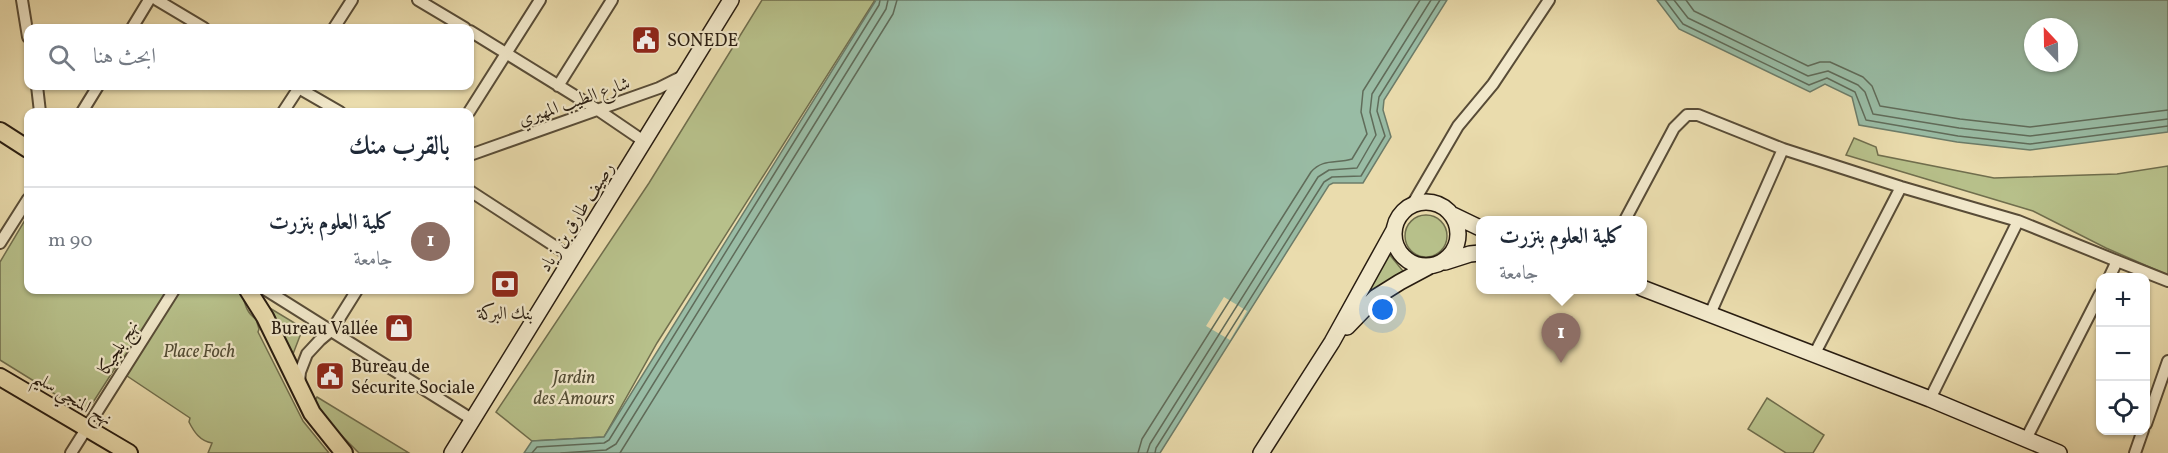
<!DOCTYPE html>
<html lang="ar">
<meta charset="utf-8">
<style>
:root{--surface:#fff;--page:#f6f6f7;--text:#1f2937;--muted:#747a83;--line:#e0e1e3;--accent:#db2777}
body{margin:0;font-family:Vollkorn,Amiri,serif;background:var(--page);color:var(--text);direction:rtl}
.controls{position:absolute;right:18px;bottom:18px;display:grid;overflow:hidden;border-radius:12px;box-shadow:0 2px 4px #0004}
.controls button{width:54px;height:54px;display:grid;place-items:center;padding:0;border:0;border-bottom:2px solid var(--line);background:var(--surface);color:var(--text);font:30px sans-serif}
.compass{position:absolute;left:2024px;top:18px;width:54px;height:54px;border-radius:50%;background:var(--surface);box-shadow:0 2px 4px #0004;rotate:338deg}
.you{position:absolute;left:1383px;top:310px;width:21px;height:21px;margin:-15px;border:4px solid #fff;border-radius:50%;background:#1a73e8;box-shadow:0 0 0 9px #1a73e833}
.badge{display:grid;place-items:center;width:39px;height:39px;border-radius:50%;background:var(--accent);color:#fff;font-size:20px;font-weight:700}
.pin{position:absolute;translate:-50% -50px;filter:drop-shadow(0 2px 3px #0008)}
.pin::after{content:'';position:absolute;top:32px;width:21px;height:18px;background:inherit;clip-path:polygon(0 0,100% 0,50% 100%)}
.popup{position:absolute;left:1476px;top:216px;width:171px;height:78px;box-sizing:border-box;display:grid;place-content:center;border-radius:12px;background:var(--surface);filter:drop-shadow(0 2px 4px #0005);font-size:20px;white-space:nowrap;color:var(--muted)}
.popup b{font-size:22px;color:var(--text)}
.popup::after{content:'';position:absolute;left:50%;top:100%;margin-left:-12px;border:12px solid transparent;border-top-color:var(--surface)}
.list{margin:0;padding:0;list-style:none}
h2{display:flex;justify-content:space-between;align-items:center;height:78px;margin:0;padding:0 24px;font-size:26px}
h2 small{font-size:20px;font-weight:400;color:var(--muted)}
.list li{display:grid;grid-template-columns:39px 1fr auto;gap:18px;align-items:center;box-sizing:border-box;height:108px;padding:0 24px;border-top:2px solid var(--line)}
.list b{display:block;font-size:22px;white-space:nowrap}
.list p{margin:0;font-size:20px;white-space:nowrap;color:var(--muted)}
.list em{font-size:20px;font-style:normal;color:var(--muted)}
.icon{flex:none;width:33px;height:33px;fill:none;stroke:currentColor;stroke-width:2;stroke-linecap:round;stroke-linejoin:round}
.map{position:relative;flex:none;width:2168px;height:453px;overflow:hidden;direction:ltr}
.search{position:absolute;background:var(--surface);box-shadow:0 2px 4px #0004;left:24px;top:24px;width:450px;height:66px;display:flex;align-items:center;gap:15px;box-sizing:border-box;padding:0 21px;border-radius:12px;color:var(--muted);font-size:22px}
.panel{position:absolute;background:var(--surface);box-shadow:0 2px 4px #0004;left:24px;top:108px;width:450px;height:186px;border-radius:12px;direction:rtl}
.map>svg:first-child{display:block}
</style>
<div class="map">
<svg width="2168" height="453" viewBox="0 0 2168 453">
<rect width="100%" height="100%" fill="#eadcad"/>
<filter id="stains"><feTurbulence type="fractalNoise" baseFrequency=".00333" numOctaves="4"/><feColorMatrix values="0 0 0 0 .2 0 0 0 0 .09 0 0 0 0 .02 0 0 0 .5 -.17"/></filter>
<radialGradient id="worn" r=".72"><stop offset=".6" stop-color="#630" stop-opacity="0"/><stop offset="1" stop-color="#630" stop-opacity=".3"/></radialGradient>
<!-- green -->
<path fill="#b7c08a" stroke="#706e4d" stroke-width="1.5" d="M762 0H875L657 343 604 437 532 441 496 412 649 183Z
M1854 138 1876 147 1878 155 1994 178 2117 174 2168 166V275L2106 248 2033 211 1846 155Z
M28 215V290H241C245 302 245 312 256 319L259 329 258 332 303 421 329 453H208L212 443C200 441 194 432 189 422L190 418 115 368 90 407 84 409H79L0 360V262Z
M1405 236a21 21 0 1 1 42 0a21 21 0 1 1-42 0Z
M1389 254 1403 271 1384 283 1369 296 1366 295Z
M268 307 303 328 293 354Z
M317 397 409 453H359L326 420 314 402Z
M1767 398 1824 435 1813 453H1786L1748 429Z"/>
<!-- water -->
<path fill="#99bca5" stroke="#6c7c69" stroke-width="1.5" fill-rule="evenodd" d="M876 0H1447L1384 100 1383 110 1391 137 1363 183H1333L1329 185 1160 453H524L532 441 604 437Z
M1657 0H2168V132L2030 150 1957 142 1859 125 1852 97 1825 84 1810 92 1679 29ZM2033 27H2069V63H2033Z"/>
<!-- pier -->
<path fill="#eadcad" d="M1224 297 1247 311 1230 340 1206 326Z"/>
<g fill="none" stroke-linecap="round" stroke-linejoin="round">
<!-- shore -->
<path stroke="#606c5a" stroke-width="1.5" d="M1665 0 1683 24 1809 85 1827 78 1855 92 1866 120 1958 136 2030 144 2168 126
M1674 0 1688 18 1808 76 1828 71 1858 85 1865 92 1873 114 1959 128 2030 136 2168 119
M1686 0 1694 11 1808 66 1820 62H1830L1863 77 1872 86 1880 106 1960 119 2030 127 2168 110
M532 453 537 447 604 443 609 440 879 5 880 0
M561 453 606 450 616 444 886 9 888 0
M620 453 893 14 897 0
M1138 453 1142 439 1311 172C1323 158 1337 164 1352 159L1367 134 1361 112 1363 91 1420 0
M1147 453 1150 444 1318 177 1329 170 1357 168 1376 135 1370 112 1372 94 1431 0
M1155 453 1156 448 1324 182 1332 177 1361 176 1385 136 1377 111 1379 97 1440 0"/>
<!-- street casing -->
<g stroke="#584c37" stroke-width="14">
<path id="street" d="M22 0 28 37
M157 0 204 28
M418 0 465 28
M132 28 149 0
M334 28 352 0
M470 31 598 110 645 142
M37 86 40 112
M295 86 340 112
M558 86 612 0
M82 112 98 86
M283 112 300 86
M469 112 540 0
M470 155 659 88 683 76
M470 191 573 258
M1412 205 1458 126 1493 84 1549 0
M1625 220 1674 128 1687 115H1698L1783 149 1901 187 2018 221 2117 261 2109 278
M0 243 28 199
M2117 261 2168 281
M266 290 473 420
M1710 314 1783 149
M1814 355 1901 187
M299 383 300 372 307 354 320 340 332 330 357 290
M1930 399 2018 221
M2146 424 2168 361
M2026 439 2100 294
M71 453 174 290
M2135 453 2143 430"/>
</g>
<!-- secondary casing -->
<g stroke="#281c10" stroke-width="18">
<path id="secondary" d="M1394 234a32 32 0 1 1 64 0a32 32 0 1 1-64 0Z
M1453 215 1480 228
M1445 262 1470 254 1480 253
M1642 288 1930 399 2059 453
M1347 327 1376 297 1400 282 1430 266
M452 453 731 0
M1261 453 1332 342 1394 230"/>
</g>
<!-- primary casing -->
<g stroke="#281c10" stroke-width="20">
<path id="primary" d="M0 131 28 149
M248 290 265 317 312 413 344 453
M0 377 129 453"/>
</g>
<!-- street -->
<use href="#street" stroke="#f1e8ca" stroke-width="10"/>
<!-- secondary -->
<use href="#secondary" stroke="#f1e8ca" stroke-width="15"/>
<!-- primary -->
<use href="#primary" stroke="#eadcad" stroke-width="16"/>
</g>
<!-- icons -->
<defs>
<g id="civic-square" transform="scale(1.5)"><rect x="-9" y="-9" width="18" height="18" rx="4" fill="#8f2418" stroke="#f1e8ca"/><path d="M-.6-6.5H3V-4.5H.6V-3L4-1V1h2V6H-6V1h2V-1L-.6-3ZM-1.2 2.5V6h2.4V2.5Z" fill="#fff"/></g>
<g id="bank-square" transform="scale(1.5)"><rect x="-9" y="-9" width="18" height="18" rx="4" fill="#8f2418" stroke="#f1e8ca"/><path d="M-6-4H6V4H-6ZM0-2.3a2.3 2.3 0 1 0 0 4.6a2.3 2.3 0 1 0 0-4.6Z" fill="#fff"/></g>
<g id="shop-square" transform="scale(1.5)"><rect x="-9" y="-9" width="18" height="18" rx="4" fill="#8f2418" stroke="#f1e8ca"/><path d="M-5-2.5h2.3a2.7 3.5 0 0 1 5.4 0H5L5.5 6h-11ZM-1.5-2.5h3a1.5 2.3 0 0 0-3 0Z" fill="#fff"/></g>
</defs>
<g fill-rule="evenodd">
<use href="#civic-square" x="646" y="40"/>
<use href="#bank-square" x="505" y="284"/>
<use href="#shop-square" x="399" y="328"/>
<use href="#civic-square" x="330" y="376"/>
</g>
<g text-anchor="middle" stroke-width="4.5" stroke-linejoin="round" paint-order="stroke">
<!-- poi labels -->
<g font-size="18" fill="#281c10" stroke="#f1e8ca" text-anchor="start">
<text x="667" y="46">SONEDE</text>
<text x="505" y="319" text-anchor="middle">بنك البركة</text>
<text x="378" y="334" text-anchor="end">Bureau Vallée</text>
<text x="351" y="372">Bureau de<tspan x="351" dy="21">Sécurite Sociale</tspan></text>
</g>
<!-- street labels -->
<g font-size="18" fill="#281c10" stroke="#f1e8ca">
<text transform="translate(574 101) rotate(-19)" y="6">شارع الطيب المهيري</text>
<text transform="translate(576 217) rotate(-58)" y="6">رصيف طارق بن زياد</text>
<text transform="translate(118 347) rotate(-58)" y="6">نهج بلجيكا</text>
<text transform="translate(73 398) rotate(31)" y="6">نهج المنجي سليم</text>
</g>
<!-- park labels -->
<g font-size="18" font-style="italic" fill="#534d35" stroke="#f1e8ca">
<text x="199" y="357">Place Foch</text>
<text x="574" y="383">Jardin<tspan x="574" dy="21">des Amours</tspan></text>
</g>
</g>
<rect width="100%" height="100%" filter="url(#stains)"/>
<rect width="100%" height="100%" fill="url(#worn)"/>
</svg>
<div class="controls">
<button>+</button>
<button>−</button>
<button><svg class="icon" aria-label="locate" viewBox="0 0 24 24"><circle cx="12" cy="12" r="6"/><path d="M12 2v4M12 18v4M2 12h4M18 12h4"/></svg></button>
</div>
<svg class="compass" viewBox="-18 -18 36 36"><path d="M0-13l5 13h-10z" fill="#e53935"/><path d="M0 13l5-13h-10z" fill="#747a83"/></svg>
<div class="you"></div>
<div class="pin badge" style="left:1561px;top:363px;background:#8d6e63">1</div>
<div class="popup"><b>كلية العلوم بنزرت</b>جامعة</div>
<div class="search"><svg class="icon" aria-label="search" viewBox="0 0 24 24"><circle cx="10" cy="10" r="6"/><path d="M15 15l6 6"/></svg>ابحث هنا</div>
<section class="panel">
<h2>بالقرب منك<small></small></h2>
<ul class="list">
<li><span class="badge" style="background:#8d6e63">1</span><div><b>كلية العلوم بنزرت</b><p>جامعة</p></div><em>90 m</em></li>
</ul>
</section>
</div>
